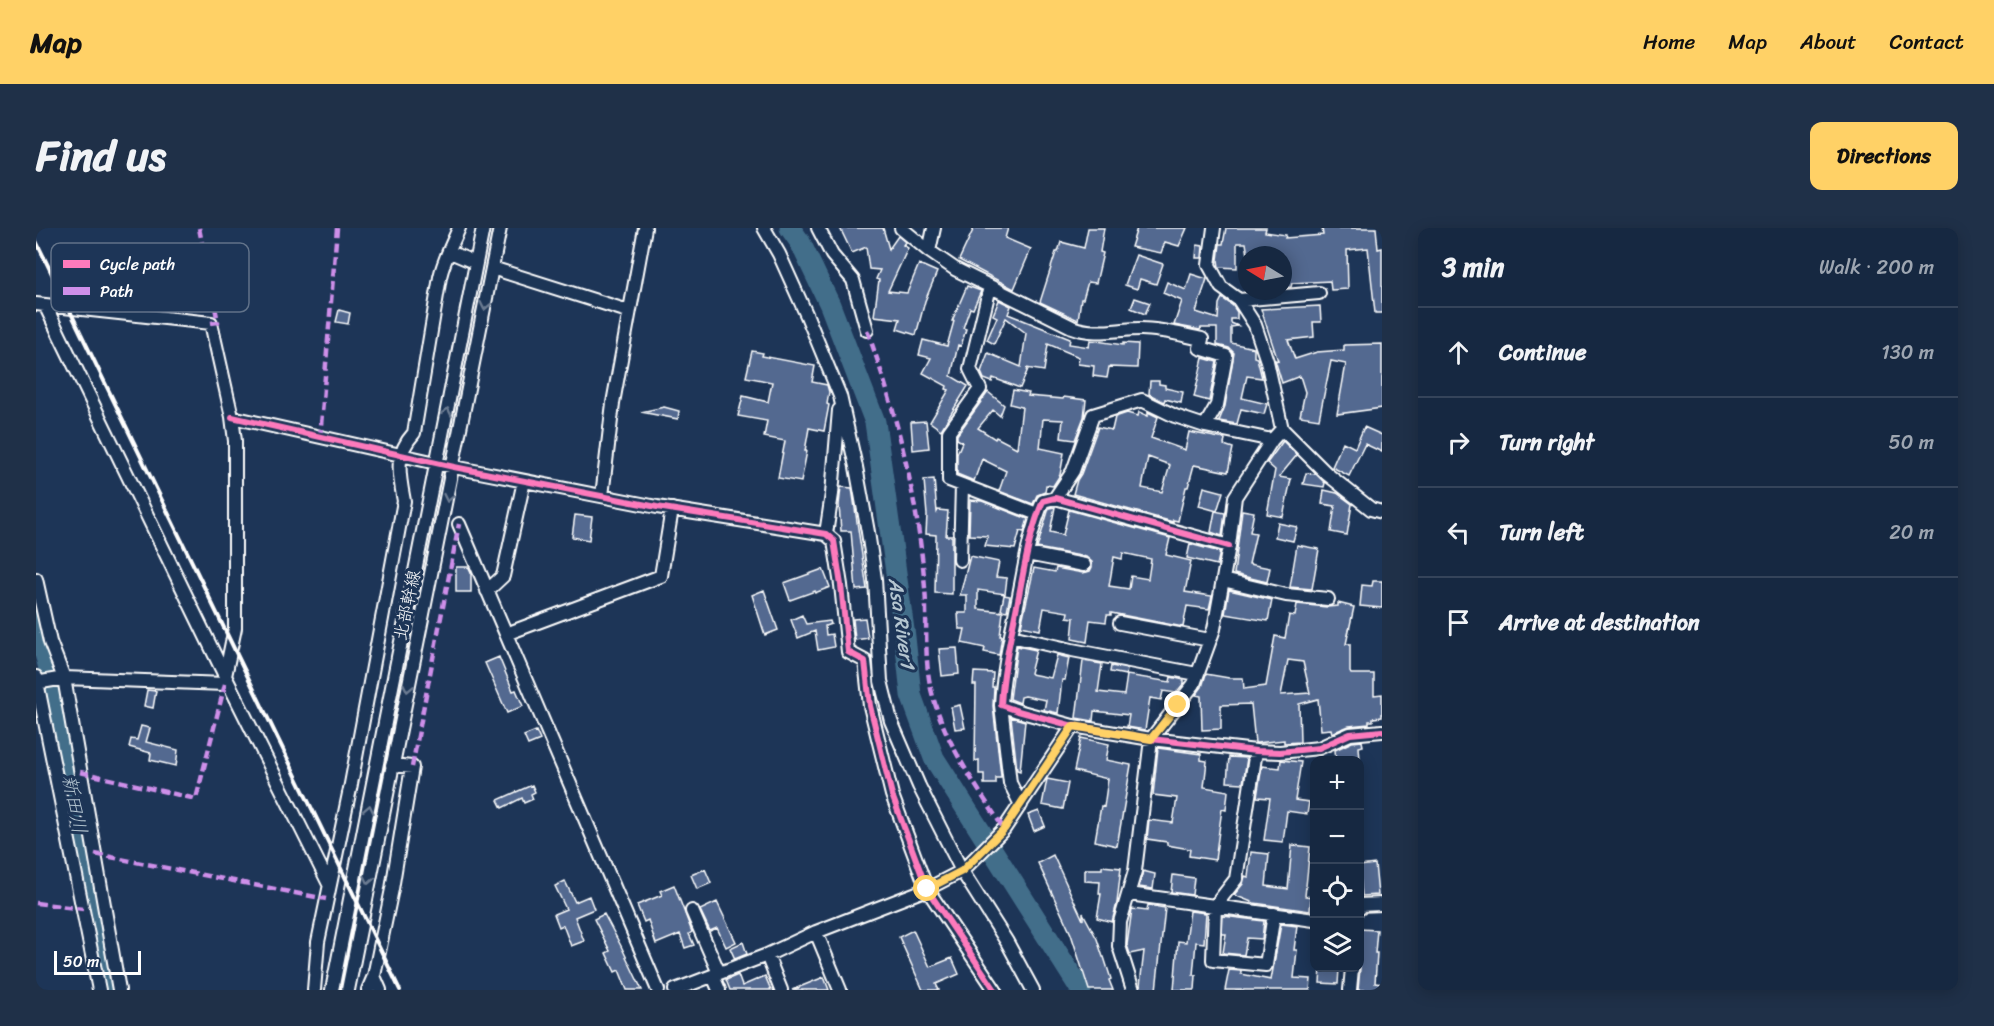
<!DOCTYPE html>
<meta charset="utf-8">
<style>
:root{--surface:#162841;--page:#1f3048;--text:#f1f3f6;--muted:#9ea6b1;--line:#35445a;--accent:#ffd166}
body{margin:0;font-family:Sriracha,"Klee One",sans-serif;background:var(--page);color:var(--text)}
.controls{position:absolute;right:18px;bottom:18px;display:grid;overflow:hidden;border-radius:12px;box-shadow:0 3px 15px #0003}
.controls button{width:54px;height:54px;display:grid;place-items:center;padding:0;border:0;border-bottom:2px solid var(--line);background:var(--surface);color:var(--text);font:30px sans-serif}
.compass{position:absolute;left:1202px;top:18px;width:54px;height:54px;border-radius:50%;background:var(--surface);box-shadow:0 3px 15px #0003;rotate:280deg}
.scale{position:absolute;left:18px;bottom:15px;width:87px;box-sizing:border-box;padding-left:6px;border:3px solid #fff;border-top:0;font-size:16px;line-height:21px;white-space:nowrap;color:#fff;-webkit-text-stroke:4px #1d3557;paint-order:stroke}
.stop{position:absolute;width:18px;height:18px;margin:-14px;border:4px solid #ffd166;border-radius:50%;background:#fff}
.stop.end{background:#ffd166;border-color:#fff;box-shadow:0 2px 6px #0008}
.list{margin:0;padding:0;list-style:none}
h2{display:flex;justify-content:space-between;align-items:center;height:78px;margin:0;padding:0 24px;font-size:26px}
h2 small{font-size:20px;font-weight:400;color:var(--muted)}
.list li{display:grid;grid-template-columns:39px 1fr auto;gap:18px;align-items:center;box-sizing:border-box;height:90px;padding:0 24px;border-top:2px solid var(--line)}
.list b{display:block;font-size:22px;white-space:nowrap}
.list em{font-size:20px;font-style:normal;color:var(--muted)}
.icon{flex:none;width:33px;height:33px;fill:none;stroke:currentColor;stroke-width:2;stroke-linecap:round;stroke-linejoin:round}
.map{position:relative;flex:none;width:1346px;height:762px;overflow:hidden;border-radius:12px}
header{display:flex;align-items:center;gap:36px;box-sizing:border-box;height:84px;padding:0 30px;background:var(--accent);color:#111}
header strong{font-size:28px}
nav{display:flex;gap:33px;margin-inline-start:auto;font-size:21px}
.intro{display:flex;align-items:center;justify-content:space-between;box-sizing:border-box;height:144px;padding:0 36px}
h1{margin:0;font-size:42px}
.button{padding:15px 27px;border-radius:12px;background:var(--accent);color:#111;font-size:21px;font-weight:700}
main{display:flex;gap:36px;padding:0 36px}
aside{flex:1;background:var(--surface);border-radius:12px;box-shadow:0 3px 15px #0003}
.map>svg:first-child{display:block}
</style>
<header>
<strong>Map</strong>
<nav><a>Home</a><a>Map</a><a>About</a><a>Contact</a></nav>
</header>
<div class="intro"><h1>Find us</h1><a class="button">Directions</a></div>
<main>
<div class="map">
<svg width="1346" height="762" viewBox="0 0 1346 762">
<rect width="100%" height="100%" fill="#1d3557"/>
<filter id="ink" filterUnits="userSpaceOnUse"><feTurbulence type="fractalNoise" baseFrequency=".0167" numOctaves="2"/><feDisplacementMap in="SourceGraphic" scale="12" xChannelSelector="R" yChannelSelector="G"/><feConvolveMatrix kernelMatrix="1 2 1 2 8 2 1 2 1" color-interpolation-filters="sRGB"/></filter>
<g filter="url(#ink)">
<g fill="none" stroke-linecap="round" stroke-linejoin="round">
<!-- river -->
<path stroke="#436e8a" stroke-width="21" d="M754 0 764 14 794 77 839 194 869 409 875 467 898 530 1045 762
M0 392 13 440 75 762"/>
</g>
<!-- building -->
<path fill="#536990" stroke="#fff" stroke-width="1.5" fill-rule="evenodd" d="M804 0H847L853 21 862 8 869 14 867 17 872 20 852 63 871 65 883 36 901 44 889 73 880 107 861 101 864 91 838 88 843 52 840 51 844 42 833 41 830 19 816 25Z
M938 0H972L969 10 995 21 978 61 923 32Z
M1052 0H1068L1064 24 1067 25 1060 55 1052 54 1047 71H1045L1042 92 1004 74 1020 24H1022L1025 14 1048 20Z
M1101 0H1151L1143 18 1129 14 1125 25 1095 19Z
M1190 0H1230L1229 4 1250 7 1249 10 1287 7 1286 0H1340L1342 21 1346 20V85H1339L1332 20 1311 22 1312 61 1295 62 1294 53 1256 55 1255 59 1247 60V27H1212L1210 15H1201V40L1183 39 1182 32 1184 16H1187Z
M1161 17 1167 18 1166 30H1160Z
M1100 27 1127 36 1120 56 1104 51 1101 61 1089 57Z
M1155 46 1171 51 1160 84 1182 91 1183 76 1186 70 1197 78 1201 84V91H1195V95L1202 98 1195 99V115L1218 120V129L1221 130 1226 150 1211 148 1206 170 1231 176 1228 186 1205 181 1201 196 1183 193 1189 178 1198 125 1193 120 1181 117V100H1165L1164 102 1138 97 1146 73 1127 65 1131 54 1150 62Z
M931 58 945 63 937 81 934 80 927 100 930 101 925 118 922 117 915 148 932 158 905 202 894 194 913 162 910 161 911 158 887 145 895 130 883 127 887 112 911 118 918 93H916Z
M1099 70 1114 75 1109 86 1095 80Z
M963 72 975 78 972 86 1034 111 1033 116 1053 119 1054 112 1087 117V115L1102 116 1101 140 1073 139 1071 150 1057 148 1058 138 1042 136 1043 129 1012 116 1008 143 990 140 992 141 984 160 957 150 956 154 948 151 945 144 952 125 985 139 990 105 970 90 958 116 951 112 961 89 957 87Z
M1284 78 1285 94H1277L1278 109 1252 112 1259 131 1281 124 1308 122V117L1346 116V180L1301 186 1310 136 1295 133 1283 191 1264 188 1269 164 1264 148 1246 155 1239 132 1242 133 1225 81Z
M303 82 314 85 312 96 300 94Z
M716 123 727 125 726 128 779 138 776 154 791 157 793 164 791 176 793 177 788 203 773 200 769 223H771L765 254 742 250 749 213 728 209 731 193 702 188 707 168 732 174 736 154 710 149Z
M1167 130 1181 134 1173 173 1158 169Z
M1114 153H1123V156L1129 157V160L1147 164 1145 175 1129 171 1128 174 1113 166Z
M977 162 993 165 992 168 1027 171 1028 169 1050 172 1048 189 1039 212 1025 210 1027 192 1007 191 1004 220 1028 225 1024 247 1017 258 1010 257 1009 264 1001 267 997 276 963 263 970 243 946 231 938 253 921 246V226L926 214 921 211V207L952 164 968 177 964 188 957 182 942 200 959 211 960 209 981 220 986 179 974 176Z
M628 179 643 183 642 191 605 184Z
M1103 184 1112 188V184L1122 189 1115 210 1149 222 1153 204 1189 211 1188 217 1197 220 1192 244 1158 237 1152 259H1150L1142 293 1137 292V294L1037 266 1041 252 1045 246 1062 199 1076 202 1079 189 1091 185 1102 188ZM1112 229 1134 237 1126 264 1106 260Z
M890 193 893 220 877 222 875 194Z
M1328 199 1346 207V224L1329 216 1313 248 1296 239 1307 214 1319 220Z
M1247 213 1261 227 1243 249 1255 251 1247 289 1231 286 1239 242 1231 235Z
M1270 245 1280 246 1289 255 1288 259 1267 256Z
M898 251 901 284 902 282 912 283 910 308H916V366L899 365 900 307 890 306 891 287 888 252Z
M805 259 816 260 831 361 820 362 815 303H805L803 277Z
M1168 259 1187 264 1181 283 1163 278Z
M1288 262 1301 265 1316 276 1311 307 1295 304 1299 278 1286 276Z
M934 272 946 273 992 291 988 304 984 303 979 321 949 318 952 308 933 307Z
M1019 279 1014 304 1027 307 1033 282 1134 310 1130 327 1155 333 1149 364 1176 368 1173 381 1151 378 1147 399 1075 385V387H1071L1070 394 1054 392 1051 414 1036 411 1038 390 1031 389 1032 384 1008 380 1004 402 985 398 998 340 1019 344 1020 340 1047 345 1054 343 1056 339V334L1050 329 1001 320 1013 280ZM1087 325 1115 331 1112 351 1095 348 1093 361 1073 358 1078 329 1086 331Z
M1206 282 1218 284 1214 304 1220 305 1213 336 1234 340 1231 354 1198 346Z
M1179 283 1189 285 1186 308 1175 304Z
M539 287 556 289 553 312 536 309Z
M1242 295 1261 299 1257 313 1239 309Z
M1154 316 1184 324 1181 337 1151 330Z
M1261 317 1283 321 1276 361 1254 359Z
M934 328 963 334 960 349 971 350 969 366 942 362V381L967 384 964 408H966L963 427 948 424 949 420 926 415 929 401H923L922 385H931V367H924Z
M420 339H432L435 345V364H420Z
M787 341 794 359 779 365V363L754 372 748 355Z
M1337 353H1346V380L1324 378 1326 357 1336 358Z
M728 362 742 402 729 407 716 367Z
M1193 362 1236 372 1232 393 1189 386Z
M968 367 974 368 971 383 965 382Z
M1302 375 1318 379 1310 416H1314V444L1315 446H1338V467L1346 466V489L1337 490V493H1333V496L1313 498 1296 505 1295 501 1285 502 1282 471 1263 476 1264 514 1248 515V512L1221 515H1219L1215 476 1185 477V501L1166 502 1165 468 1160 467 1166 459 1170 446 1193 450H1207L1208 461 1230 458 1239 408 1249 410 1253 387 1259 388 1261 376 1291 379 1302 378ZM1252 432 1267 434 1274 465 1245 467Z
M766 387 770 396 794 393 795 396 789 398 790 407 796 406 798 419 782 422 779 403 762 410 755 392Z
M829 390 832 410 819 412 817 391Z
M981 418 1000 422 994 445 995 446 1015 450 1021 427 1033 430 1029 452H1026L1022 485 1008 482 1010 472 989 468 985 469 984 475 974 471Z
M921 420 923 446 906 448 903 421Z
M463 429 477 463 480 462 487 478 471 485 449 435Z
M1047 433 1066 436 1062 464 1088 467 1091 447 1134 454 1135 449 1148 452V455L1140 465 1127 463 1125 472 1114 470 1109 502 1091 499 1093 487 1058 483 1057 493 1040 490Z
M1075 438 1091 441 1090 447 1074 444Z
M938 444 957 445 956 459H958L957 478 965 548V550H960V556H948V546H943V532L939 533 940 457H937Z
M111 462 120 463 117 480 108 478Z
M924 477 929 500 919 501 915 479Z
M975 489 989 493 984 543 981 542Z
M105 498 114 500 110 514 142 522 140 538 114 532 115 525 93 519 95 511 101 512Z
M500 503 504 512 492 517 488 508Z
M1045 510 1073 516 1070 532 1095 537 1081 618 1059 613 1065 578 1068 579 1072 551 1038 543Z
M1326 513 1327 518 1323 519 1324 532H1300L1299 522 1316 514Z
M1122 520 1165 526V532L1171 533 1168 559 1192 563 1190 582 1186 581 1179 632 1153 628 1154 621 1131 617V614L1111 611 1113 592 1137 595 1141 570 1117 567Z
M1193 529 1211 530 1207 555 1191 554Z
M1245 532 1265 534 1259 572 1273 574 1271 586 1251 583 1247 614 1228 612 1234 570 1221 569 1226 538 1244 540Z
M1011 551 1032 555 1027 581 1006 577Z
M496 557 499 564 495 566 497 571 488 575 486 570 466 580 462 572Z
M1003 583 1009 598 998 603 992 587Z
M1256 617 1274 619 1269 668 1275 669 1274 683 1218 675 1198 667 1207 656 1209 648 1212 649 1215 624 1233 626 1230 658 1252 661Z
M1017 627 1047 692V685L1061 711 1067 729H1068L1075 751 1073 752 1077 762H1053L1035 706 1002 635Z
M1339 636 1342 667 1326 668 1323 638Z
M1066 638 1085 640 1081 675 1076 694 1061 690 1065 666H1063L1064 654 1049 653V641H1066Z
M669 641 675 655 661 661 655 647Z
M1107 643 1119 646 1117 661 1103 659Z
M1137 647 1158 650 1156 667 1135 664Z
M529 653 539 674 553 668 558 681 539 689 548 713 535 718 527 697 523 699 518 686 530 681 519 658Z
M638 657 656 704 653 706 658 717 649 720 644 706 620 716 612 692 608 694 601 677 626 667 624 663Z
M681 674 700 714 690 719 681 700 674 703 664 682Z
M1112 677 1129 680 1120 762 1105 761 1104 757 1108 723 1094 726 1091 717 1096 681 1111 683Z
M1154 683 1170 685 1168 715 1160 714 1157 747H1160L1159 762H1138L1142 713 1150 714Z
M568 686 585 718 606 762H591L583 742 579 744 570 725 574 723 558 691Z
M1187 688 1228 693 1226 711 1211 710 1208 727 1187 725 1190 706H1186Z
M1245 696 1261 698 1258 722H1261L1258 750 1275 751 1274 762H1189L1193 742 1205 743V746L1235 752Z
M1323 701 1341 702 1339 725H1341L1339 755 1346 756V762H1322L1324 741Z
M877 702 894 739 916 730 923 746 900 756 903 762H887L863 709Z
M707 714 711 726 699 731 694 720Z
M1285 740H1303L1302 756 1284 755Z
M702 747 706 758 729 748 735 762H694L690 752Z
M788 749 793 762H756Z"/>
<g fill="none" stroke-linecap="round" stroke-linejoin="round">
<!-- minor casing -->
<g stroke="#fff" stroke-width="16">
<path id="minor" d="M728 0 743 26 771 88 804 168 820 239 832 304 839 351 845 453 855 493 883 558 926 643 971 714 997 762
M782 0 796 27 817 52 831 102
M865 0 893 23 919 41 1036 99C1060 108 1080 101 1105 101 1126 101 1146 107 1166 111L1164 120 1190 128 1181 177 1169 198
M1178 0 1173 37 1185 59 1203 72 1219 97 1231 133 1246 201 1291 246 1335 281 1346 284
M893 23 898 0
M414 24 440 35
M456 40 592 83
M954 59 934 141 944 161 913 204V252L1001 286
M1203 72 1283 65
M0 76 175 95 196 189 199 213V400L189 448V456L28 450 0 455
M9 77 189 448 293 656
M196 189 418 239 621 279 790 306 798 313 805 357 812 424 829 433 834 478 856 567 891 661 959 762
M566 268 577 175 609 0
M1019 270 1037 243 1057 187 1106 172 1139 188 1169 198 1236 212
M423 296 622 762
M790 306 796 266 803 182
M1193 318 1019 270 1007 273C994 303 989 336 983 367 976 404 967 440 965 477L982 483 1037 498 1115 511 1220 523 1244 524 1283 520 1314 506 1346 503
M991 326 1048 337
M924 332 926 257
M0 351 14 414 28 450 83 762
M1187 352 1250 367 1292 371
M451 363 467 348 488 253
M1084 395 1174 412
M470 406 625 348 636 281
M975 408 1036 422 1161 446
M0 449 63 762
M965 477 974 555 985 577
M1220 523 1200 651 1179 678 1177 732 1230 737 1238 686
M1093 666 1278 692
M1324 680V677L1346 676
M656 683 683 745
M780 704 804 762
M731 727 745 762
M338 748 344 762
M677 748 683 762
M278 762 282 714 315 556 368 273C363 246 358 227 378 205L404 49C408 31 416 17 423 0
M296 762 447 0
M312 762C361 508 415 254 464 0
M332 762 338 748 356 661 376 539 356 537
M639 762 731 727 780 704 891 661 926 643 968 601 1037 498
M1097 762 1083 718 1084 694 1099 643 1115 511 1158 456 1178 401 1193 318 1199 269 1236 212 1246 201
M1314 762 1316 740"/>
</g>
<!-- minor -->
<use href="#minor" stroke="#1d3557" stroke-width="12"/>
<!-- rail -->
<path stroke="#fff" stroke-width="4" d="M0 13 364 762"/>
<!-- quiet -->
<path stroke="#ce8fe9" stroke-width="4.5" stroke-dasharray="9 4.5" stroke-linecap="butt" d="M163 0 182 94 175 95
M831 102C861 185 882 271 889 360 892 394 887 431 896 465 909 515 940 558 968 601
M284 210 301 0
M376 539 423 296
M44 544 160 571 189 456
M59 626 290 671
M0 675 47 681"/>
<!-- cycleway casing -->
<g stroke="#1d3557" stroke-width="10">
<path id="cycleway" d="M196 189 418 239 621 279 790 306 798 313 805 357 812 424 829 433 834 478 856 567 891 661 959 762
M1193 318 1019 270 1007 273C994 303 989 336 983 367 976 404 967 440 965 477L982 483 1037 498 1115 511 1220 523 1244 524 1283 520 1314 506 1346 503"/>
</g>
<!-- cycleway -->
<use href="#cycleway" stroke="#fd7abc" stroke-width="6"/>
</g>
<!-- one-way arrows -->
<defs><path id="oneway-chevron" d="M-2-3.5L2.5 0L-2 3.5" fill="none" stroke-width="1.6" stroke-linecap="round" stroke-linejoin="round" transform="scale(1.5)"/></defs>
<g stroke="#6c7c92">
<use href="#oneway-chevron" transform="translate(449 78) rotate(101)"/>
<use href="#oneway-chevron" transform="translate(411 184) rotate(-79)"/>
<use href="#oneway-chevron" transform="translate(412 270) rotate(101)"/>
<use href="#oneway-chevron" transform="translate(372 460) rotate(102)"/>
<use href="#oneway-chevron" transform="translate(333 581) rotate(-79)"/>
<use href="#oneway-chevron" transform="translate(333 652) rotate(101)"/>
</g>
</g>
<g fill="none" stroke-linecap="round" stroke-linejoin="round" filter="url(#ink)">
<!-- route -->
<path stroke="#ffd166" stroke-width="8" d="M891 661 926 643 968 601 1037 498 1115 511 1142 477"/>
</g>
<g text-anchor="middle" stroke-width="6" stroke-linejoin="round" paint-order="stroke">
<!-- street labels -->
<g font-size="18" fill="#fff" stroke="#1d3557">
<text transform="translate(371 377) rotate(-78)" y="6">北部幹線</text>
</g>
<!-- water labels -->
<g font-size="20" font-style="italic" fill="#b4c5d0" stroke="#1d3557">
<text transform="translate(866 395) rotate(82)" y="7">Asa River1</text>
<text transform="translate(39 576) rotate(79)" y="7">新田川</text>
</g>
</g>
<!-- legend -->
<rect x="15" y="15" width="198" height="69" rx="9" fill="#1d3557" stroke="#617289" stroke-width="1.5"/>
<rect x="27" y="32" width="27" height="8" fill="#fd7abc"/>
<rect x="27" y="59" width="27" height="8" fill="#ce8fe9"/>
<g font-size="16" fill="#fff">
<text x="64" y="42">Cycle path</text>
<text x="64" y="69">Path</text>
</g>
</svg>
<div class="controls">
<button>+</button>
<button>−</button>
<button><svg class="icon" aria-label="locate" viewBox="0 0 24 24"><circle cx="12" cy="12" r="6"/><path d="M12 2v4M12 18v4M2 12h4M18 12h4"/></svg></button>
<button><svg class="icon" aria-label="layers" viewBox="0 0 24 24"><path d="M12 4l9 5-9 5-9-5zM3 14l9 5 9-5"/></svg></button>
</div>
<svg class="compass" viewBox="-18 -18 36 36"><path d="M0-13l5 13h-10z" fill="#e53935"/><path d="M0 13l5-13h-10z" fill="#9ea6b1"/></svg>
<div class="scale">50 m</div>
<div class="stop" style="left:891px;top:661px"></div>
<div class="stop end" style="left:1142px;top:477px"></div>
</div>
<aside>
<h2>3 min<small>Walk · 200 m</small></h2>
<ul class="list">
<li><svg class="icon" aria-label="ahead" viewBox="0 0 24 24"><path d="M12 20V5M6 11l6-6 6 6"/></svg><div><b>Continue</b></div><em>130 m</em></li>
<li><svg class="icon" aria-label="right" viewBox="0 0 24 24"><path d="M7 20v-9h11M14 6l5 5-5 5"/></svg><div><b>Turn right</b></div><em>50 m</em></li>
<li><svg class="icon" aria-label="left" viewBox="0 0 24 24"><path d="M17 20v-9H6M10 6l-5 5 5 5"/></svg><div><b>Turn left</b></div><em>20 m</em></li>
<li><svg class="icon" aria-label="arrive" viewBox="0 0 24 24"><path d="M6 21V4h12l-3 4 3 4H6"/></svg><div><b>Arrive at destination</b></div></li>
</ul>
</aside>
</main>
